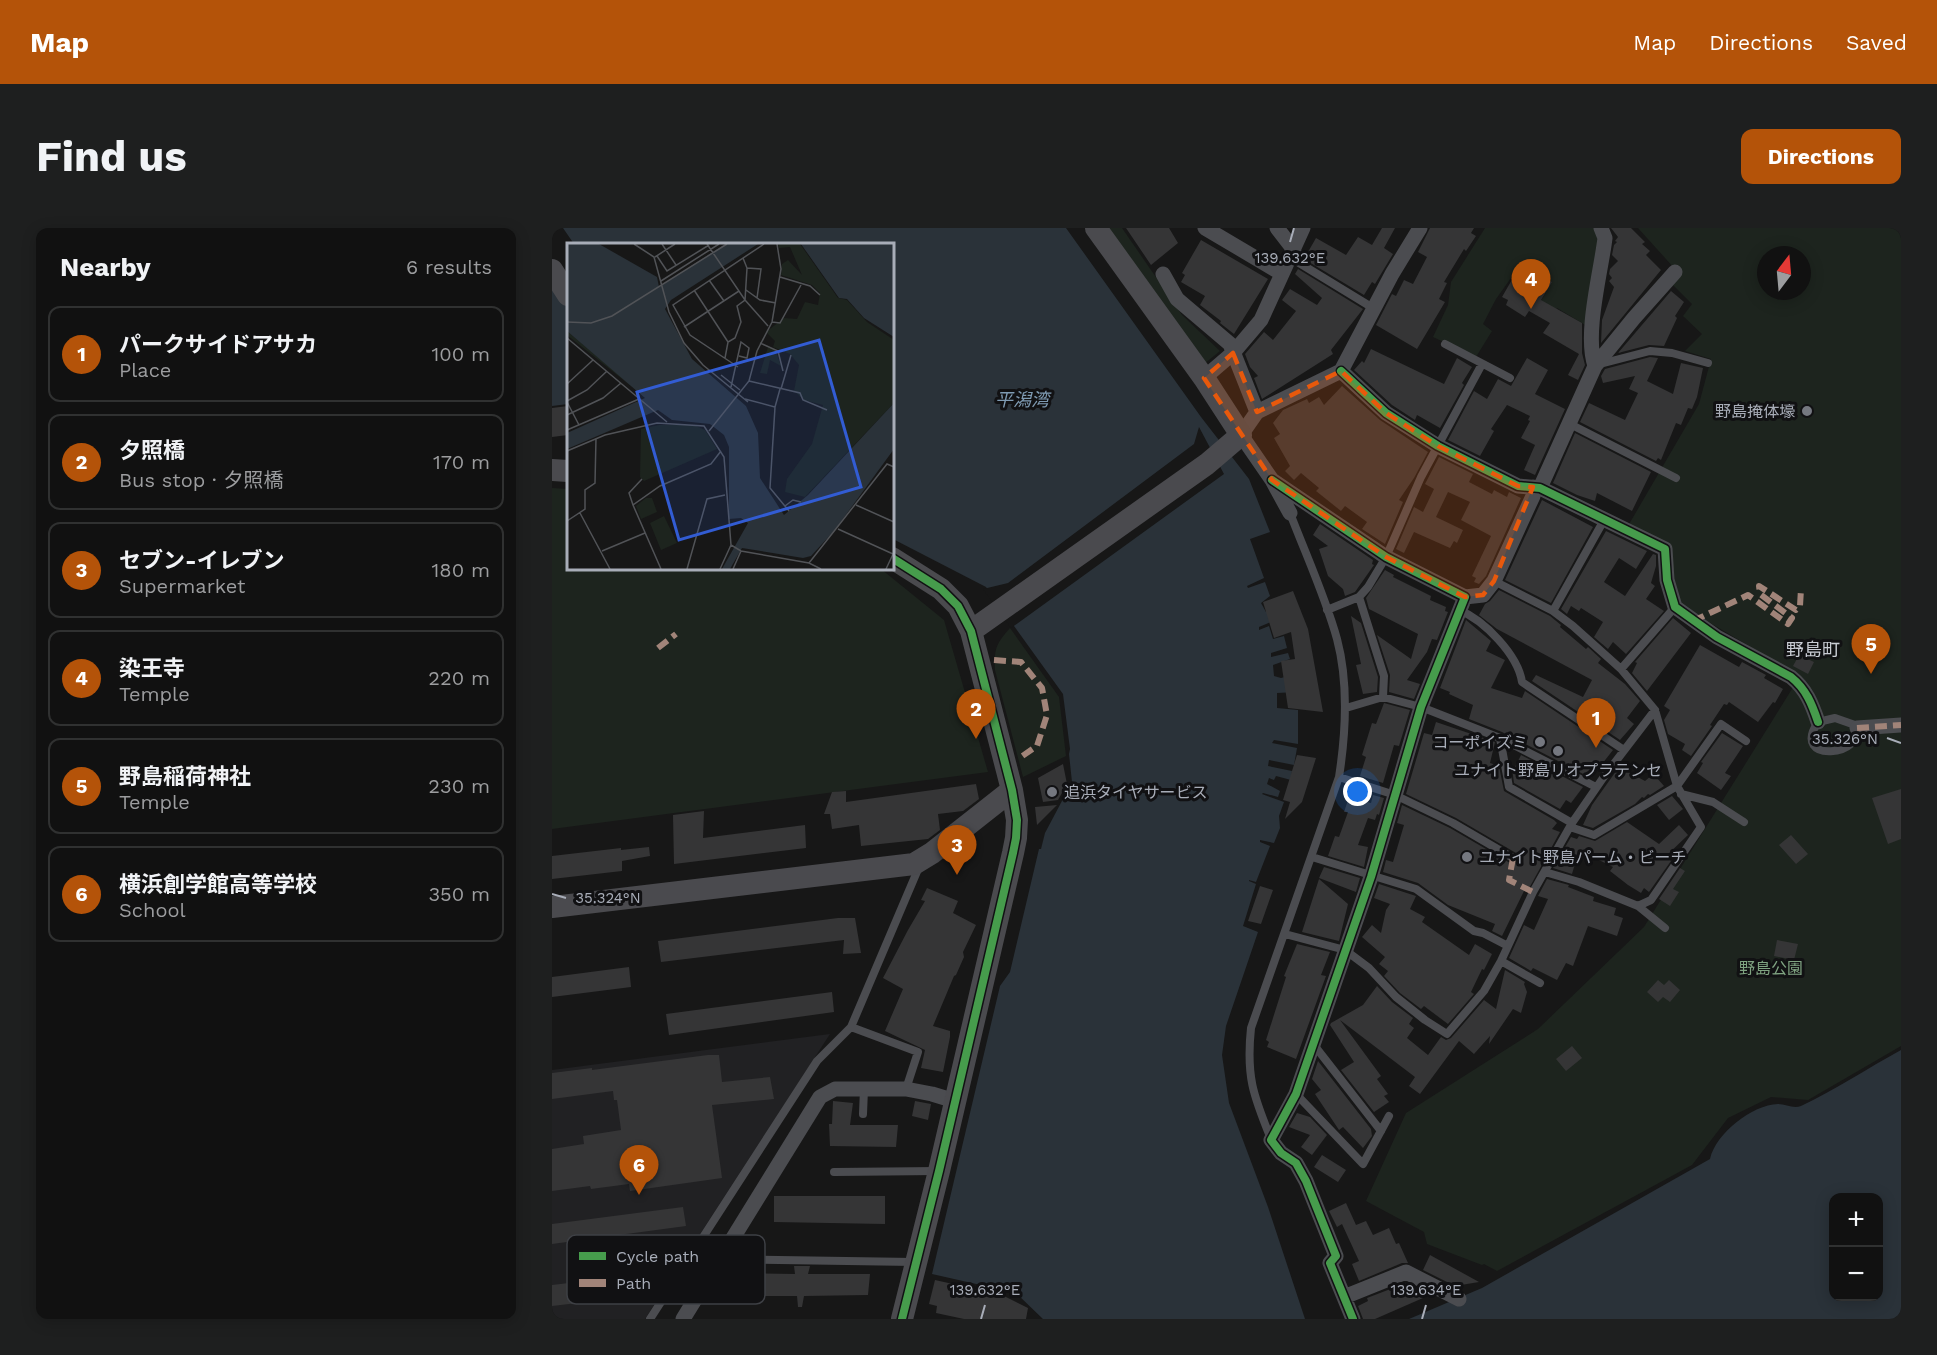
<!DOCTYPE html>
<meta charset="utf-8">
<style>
:root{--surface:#111;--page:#1e1f1f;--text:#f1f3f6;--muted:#9c9d9f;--line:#303131;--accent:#b45309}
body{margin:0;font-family:"Work Sans","Noto Sans JP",sans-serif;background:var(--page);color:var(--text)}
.controls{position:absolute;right:18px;bottom:18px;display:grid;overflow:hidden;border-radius:12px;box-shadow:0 3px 15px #0003}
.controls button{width:54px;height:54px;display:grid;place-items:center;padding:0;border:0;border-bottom:2px solid var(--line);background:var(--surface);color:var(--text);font:30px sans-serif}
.compass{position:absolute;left:1205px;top:18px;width:54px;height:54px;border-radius:50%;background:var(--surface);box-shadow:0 3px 15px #0003;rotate:16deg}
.you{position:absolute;left:806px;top:564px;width:21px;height:21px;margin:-15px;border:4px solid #fff;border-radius:50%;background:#1a73e8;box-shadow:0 0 0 9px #1a73e833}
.badge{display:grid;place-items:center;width:39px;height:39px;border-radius:50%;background:var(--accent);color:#fff;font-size:20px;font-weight:700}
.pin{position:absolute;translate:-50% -50px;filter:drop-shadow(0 2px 3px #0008)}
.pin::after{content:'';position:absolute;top:32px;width:21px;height:18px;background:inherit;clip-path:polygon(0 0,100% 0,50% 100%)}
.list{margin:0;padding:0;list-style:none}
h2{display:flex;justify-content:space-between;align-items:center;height:78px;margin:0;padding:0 24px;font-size:26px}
h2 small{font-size:20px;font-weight:400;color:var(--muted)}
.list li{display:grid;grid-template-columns:39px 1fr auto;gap:18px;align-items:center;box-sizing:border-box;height:96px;margin:0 12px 12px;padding:0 12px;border:2px solid var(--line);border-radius:12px}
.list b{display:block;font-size:22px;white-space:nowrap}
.list p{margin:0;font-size:20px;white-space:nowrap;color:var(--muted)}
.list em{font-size:20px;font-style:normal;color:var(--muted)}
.map{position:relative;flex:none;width:1349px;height:1091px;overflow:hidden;border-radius:12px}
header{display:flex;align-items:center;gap:36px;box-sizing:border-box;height:84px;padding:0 30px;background:var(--accent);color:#fff}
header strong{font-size:28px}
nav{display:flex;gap:33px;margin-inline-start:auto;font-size:21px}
.intro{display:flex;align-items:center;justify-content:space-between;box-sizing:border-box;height:144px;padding:0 36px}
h1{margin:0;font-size:42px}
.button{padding:15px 27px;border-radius:12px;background:var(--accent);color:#fff;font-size:21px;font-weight:700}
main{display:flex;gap:36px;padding:0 36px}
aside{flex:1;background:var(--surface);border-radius:12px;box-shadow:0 3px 15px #0003}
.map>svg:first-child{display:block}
</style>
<header>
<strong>Map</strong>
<nav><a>Map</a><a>Directions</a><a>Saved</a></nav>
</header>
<div class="intro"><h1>Find us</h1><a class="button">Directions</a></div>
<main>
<aside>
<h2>Nearby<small>6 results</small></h2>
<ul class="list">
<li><span class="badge">1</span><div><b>パークサイドアサカ</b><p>Place</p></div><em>100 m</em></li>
<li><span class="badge">2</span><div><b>夕照橋</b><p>Bus stop · 夕照橋</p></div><em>170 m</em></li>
<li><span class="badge">3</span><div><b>セブン-イレブン</b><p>Supermarket</p></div><em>180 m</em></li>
<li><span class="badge">4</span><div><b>染王寺</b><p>Temple</p></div><em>220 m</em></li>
<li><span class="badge">5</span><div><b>野島稲荷神社</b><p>Temple</p></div><em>230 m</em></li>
<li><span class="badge">6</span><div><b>横浜創学館高等学校</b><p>School</p></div><em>350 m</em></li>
</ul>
</aside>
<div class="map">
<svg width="1349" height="1091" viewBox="0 0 1349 1091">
<rect width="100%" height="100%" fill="#171717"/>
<!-- built -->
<path fill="#212123" d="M278 806 93 1091H0V842Z"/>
<!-- green -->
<path fill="#1d241e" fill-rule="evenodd" d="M556 0H570L630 87 668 123 652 136Z
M933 0H1044L1047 6 1035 98 1005 80 1002 84 987 76 1000 54 969 36 944 71 931 96 940 103 924 129 881 109 896 77 899 54Z
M1086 0H1349V818L1256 872 1219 869 1176 890 1140 937 945 1043 932 1036 930 1037 875 1016 872 1004 814 973 854 885 986 801 1092 699 1248 448 1128 377 1118 352V321L1076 298 1147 176 1159 131 1133 123 1150 106 1131 88 1140 76 1118 54 1123 41ZM1214 27H1250V63H1214Z
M0 260 16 261V340L329 341 392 392 436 544 0 601Z
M458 400 507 469 514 528 471 549 443 442C442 421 444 416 458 400Z"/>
<!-- water -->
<path fill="#2a3239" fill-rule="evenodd" d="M11 0H514L649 189 697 251 718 304 698 311 712 350 695 358 696 360 713 354 718 368 709 375 714 384 724 380 726 391 707 399V402L717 398 721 411 732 408 735 420 719 425V429L736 425 738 431 721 437 722 448 729 450 740 447 744 464 725 465V480L746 482V516L722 512 720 515 745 520 742 537 717 532 716 538 740 543 739 552 724 548 722 552 717 550 715 556 728 563 726 569 711 565 710 566 732 574 727 588 728 600 722 615 708 612V614L718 618 704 654 697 652V653L704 656 691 698 706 704 674 798 670 827 677 875 716 979 753 1091H491L464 1065 380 1046 448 758 458 744 487 621H489L493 605 520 554 517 526 518 521 511 466 434 359 341 311 340 16H22Z
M16 59V176L0 178V61Z
M1349 822V1091H857L930 1060 1158 931C1164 905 1200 877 1226 876 1234 876 1241 881 1249 878 1283 862 1316 840 1349 822ZM1282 970H1326V1068H1282Z"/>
<!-- pier -->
<path fill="#171717" d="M647 199 672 246 459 400 431 361 456 355 642 216Z"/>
<!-- building -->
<path fill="#353536" d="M574 0H617L626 15 599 37Z
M830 0H843L832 20 841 26 823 56 820 54 812 67 752 31 764 10 794 27 806 9 820 17Z
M878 0H922L919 5 924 8 914 23 912 21 892 54 895 55 887 71 893 74 865 121 824 97 840 66 844 68 852 52 861 56 875 29 866 24Z
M1059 0H1079L1093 14 1090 16 1098 23 1094 27 1109 42 1049 115 1050 92 1062 59 1057 53 1060 50 1057 46 1058 41 1066 33 1060 27 1062 17 1065 14 1063 13 1066 9Z
M649 12 716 51 682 106 668 95 669 93 648 77 653 68 629 54 633 47 630 45Z
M969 36 1000 54 989 72 1030 95V125L1033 137 1026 152 1016 147 1027 126 991 105 998 95 977 83 973 89 954 77 956 72 950 69Z
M746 41 811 81 779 122 781 126 710 171 702 150 706 148 698 139 693 126 712 104 721 112 744 83 730 72 738 61 765 77 770 70 743 46Z
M1119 63 1132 74 1123 88 1125 90 1112 118 1097 117 1066 125Z
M819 121 892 156 905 130 920 139 910 155 912 157 888 200 865 187 863 192 840 177 802 142 810 133 812 135Z
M1098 129 1106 130 1095 153 1121 166 1129 135 1151 140 1145 169 1140 181 1136 180 1129 197 1124 195 1109 232 1106 230 1104 233 1028 194 1037 175 1073 192 1086 165 1077 161 1083 148 1051 155 1049 148 1053 141Z
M975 130 996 142 983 166 1013 181 983 247 972 242 983 217 969 210 978 193 976 192 978 188 955 177 939 201 942 203 928 228 896 212 922 163 935 171 946 151 959 158Z
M790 158 828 192 876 224 862 250 847 272 851 274 833 316 810 301 815 294 793 278 789 283 764 263 767 260 749 245 742 252 733 243 738 238 722 210 728 206 721 195 731 182 755 171 757 175 767 169 772 177Z
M16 178V207L0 209V180Z
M1023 205 1099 244 1080 283 1045 265 1043 273 1025 267 1001 255Z
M887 229 921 246 917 254 940 266 942 262 955 269 957 264 969 270 934 348 927 356 922 354 924 350 920 348 939 308 909 292 918 274 896 264 884 289 911 302 905 315 902 313 898 320 862 304 852 325 844 321 862 279 871 284 882 261 873 256Z
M990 272 1041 299 999 375 953 352Z
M768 296 821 332 820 336 822 337 803 364 793 368 791 361 776 348 767 321 776 318 761 307Z
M1054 303 1095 323 1084 341 1067 330 1052 354 1073 368 1101 326 1104 327V338L1099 355 1103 358 1094 371 1112 383 1074 426 1061 414 1056 421 1042 409 1051 394 1029 380 1027 383 1019 378 1015 386 1009 381Z
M833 342 842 347 841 349 879 368 878 372 894 379 893 383 896 384 885 412 880 411 875 424 855 452 868 456 862 471 837 464 838 447 825 407 859 431 866 406 817 381 814 370Z
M947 362 998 388 1009 397 1008 399 1034 421 1036 419 1049 431 1046 435 1073 456 1088 473 1075 490 1082 496 1068 512 980 453 984 447 1031 469 1040 452 945 401 927 387 933 376 938 373Z
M741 363 756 401 771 484 736 480 729 433 743 431 739 404 722 410 711 374Z
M799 388 809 395 826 449 825 464 811 466 804 437 809 436Z
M1121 390 1139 405 1095 463 1080 445 1085 435 1083 434Z
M914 392 939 413 934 423 953 432 939 460 970 470 973 463 1061 522 1039 550 950 504 917 491 921 477 897 466 898 464 888 460Z
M1148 417 1187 439 1190 434 1214 447 1212 450 1231 461 1223 475 1221 474 1206 494 1177 474 1175 477 1172 476 1158 497 1160 498 1139 528 1130 522 1133 516 1116 506 1112 492 1118 482 1112 478Z
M1247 427 1262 434 1256 446 1241 438Z
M832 475 858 482 847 518 842 517 831 555 808 548 814 529 810 527 820 495 824 496Z
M884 494 943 514 938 535 947 538 952 563 1002 592 1005 595 1000 601 1008 604 975 664 972 663 950 708 940 703 943 696 896 677 866 655 831 644 834 632 841 634 852 597 845 595 850 577 898 600 958 635H963L966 632 964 625 904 590 854 566 872 505 880 507Z
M1170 505 1191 518 1173 545 1179 548 1169 562 1145 545 1151 535 1149 534Z
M745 527 764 530 750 574 733 591 738 574 731 572Z
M969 527 1031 559 1019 575 1014 572 1008 581 962 555 960 540 962 541Z
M511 536 515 556 506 572 491 574 486 550Z
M1067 539 1093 553 1100 547 1104 551 1105 550 1112 558 1098 567 1096 566 1092 570 1090 569 1083 576 1041 600 1031 597 1040 577Z
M424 556 427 571 411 583 386 586 388 602 376 611 309 618 307 597 280 601 278 586H272L280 564 294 563V574Z
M1349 561V611L1336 616 1320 570Z
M821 567 832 570 827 587 825 586 823 592 816 590 806 617 816 619 812 639 776 628 783 608 787 609 796 584H792L797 569 819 575Z
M1120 568 1131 581 1117 592 1105 577Z
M505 577 485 597 483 579Z
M152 583 151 610 253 597 254 620 122 636 121 587Z
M1075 594 1107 616 1127 597 1136 607 1113 629 1119 633 1097 664 1092 660 1089 665 1076 657 1058 643 1061 639 1031 624 1029 630 1025 629 1020 646 1001 640 1019 609 1025 611 1027 608 1043 613Z
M1239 607 1256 626 1244 636 1227 617Z
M97 619 98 628 70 633V643L0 651V628L69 620V622Z
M772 639 808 650 804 664 767 650Z
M1128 640 1133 643 1121 661 1127 664 1118 678 1107 671Z
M767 651 796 676 787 713 750 704Z
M995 651 1017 657 1016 659 1042 669 1041 673 1064 680 1062 687 1071 690 1065 708 1036 698 1021 738 1014 735 1005 752 981 740 979 743 957 730 972 697 982 702 996 671 986 668Z
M827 656 864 668 858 681 873 689 870 694 917 727 923 716 940 726 932 742 930 741 919 764 922 766 896 796 872 778 869 781 848 765 832 748 836 743 827 736 833 729 810 709 820 697 829 705 834 682 838 676 822 670Z
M708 658 721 662 709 696 696 693Z
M375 660 406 673 401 685 424 697 411 724 412 729 404 747 402 748 381 798 398 803V809L391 844 369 840 373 822 333 803 351 761 331 750 356 702 373 673 369 672Z
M286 690H303L309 725 291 726 292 712 109 734 106 713Z
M1225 712 1246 716 1242 732 1222 728Z
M745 716 778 724 769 747 774 748 744 831 715 819 717 814 714 812 734 749 732 748Z
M77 739 79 759 0 769V749Z
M953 742 973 754 972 756 975 764 969 785 961 781 937 816 938 808 922 826 907 813 868 866 857 858 863 849 788 792 829 848 825 851 836 866 832 868 837 874 822 884 789 842 802 834 778 797 779 795 811 777 825 758 840 774 861 790 857 796 862 800 855 810 876 827 889 809 894 812 899 810 932 772 944 781Z
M1106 752 1112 757 1117 752 1128 762 1118 774 1111 769 1106 774 1095 764Z
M280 764 282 784 117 807 114 786Z
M1020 818 1030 830 1014 843 1004 831Z
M156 827H167L170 854 218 849 222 871 160 877 170 950 78 963 77 956 39 961 38 958 0 963V921L32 916 31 908 69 902 65 872H62L61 863 0 871V845L40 840V842Z
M766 833 819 901 820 908 811 920 791 899 787 902 763 866 769 862 760 851Z
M281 873 301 875 298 897H346L344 919 278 918 277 896H280Z
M363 873 379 876 376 892 360 888Z
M745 885 758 889 775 907 760 927 749 919 758 907 737 899Z
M770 927 794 942 786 954 762 939Z
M222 968H333V996L222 994Z
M794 975 804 997 814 993 821 1007 837 1000 844 1016 847 1015 856 1035H850L807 1053 800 1036 807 1033 790 996 785 999 777 983Z
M131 979 134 998 0 1016V996Z
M878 1027 927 1054 903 1058 871 1042Z
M242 1038H258L256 1046H318L316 1067 252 1068 250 1079H246L245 1068H182L184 1045 243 1046Z
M101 1045 103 1066 0 1078V1057Z
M383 1052 450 1067 476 1080 474 1091H412L384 1085 385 1078 377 1076Z
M854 1055 867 1062 871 1070 823 1091H811L806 1078 816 1073 815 1070Z"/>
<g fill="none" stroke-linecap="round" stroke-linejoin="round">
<!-- lane -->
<path stroke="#4b4c50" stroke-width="8" d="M739 30 821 80
M893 116 958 150
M1048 136 1098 123 1120 125 1156 135
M1016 195 1124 250
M942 353 1001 383 1021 398 1069 441 1103 482 1125 558 1149 599 1099 672 1086 678
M807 369 832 448 831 469
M775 382 807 369 816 359 834 329 869 249 930 136
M907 382C932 392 966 427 970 454L1072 522
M1001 383 1052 292
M1069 441 1123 379
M794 480 831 469 869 479 948 510 1044 559
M1283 490 1303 497C1317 528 1237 537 1266 494Z
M948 510 957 559 1020 595
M787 549 843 567 901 595 961 630
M1129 566 1161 574 1192 594
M1018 599 1042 607 1125 558 1169 496 1194 513
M760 629 864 661 922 703 931 705 956 718
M993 644 1027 654 1086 678 1113 700
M733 706 793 722 817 740 844 769 873 792 895 806 932 763 949 733 981 664 1020 595 1051 550 1103 482
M949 733 988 755
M299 799 366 824 354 861
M762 817 829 903
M744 866 811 936 837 888
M311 886 312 861
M719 911C701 867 694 848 699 800L787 549C794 504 797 456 785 411 773 368 754 327 738 285
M282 944 386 943
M168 1031 362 1034
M98 1091 265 833 299 799 367 639"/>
<!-- street -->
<path stroke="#4b4c50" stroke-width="15" d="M653 0 729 45
M725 0 742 22
M611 46 625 71 678 116 705 184
M1043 138C1032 106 1049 44 1053 10L1049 0
M789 143 834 185 886 218 966 258 988 260 1113 321 1115 352 1123 379 1165 409 1239 449C1254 461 1260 476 1266 494
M652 150 681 125 709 92 751 0
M720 252 834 329 913 369 869 479 819 649 744 866 719 912 729 925 744 935 754 953 784 1028 778 1035 801 1091
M988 260 1043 138 1082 90 1123 44
M738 285 720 252 689 207 705 184 789 143 840 46 868 0
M913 369 931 367 942 353 981 268V259
M1305 500 1349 497
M792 1069 854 1044 907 1071
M131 1091 268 869 283 861H354L380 866 403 873"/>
<!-- secondary -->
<path stroke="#4a4a4e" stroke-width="22" d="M0 42 16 67
M0 242 16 243
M340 330 389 361 406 378 419 403 460 562 465 592 464 610 461 625 387 943 350 1091
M419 403 655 236 689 207 652 150 544 0
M0 679 362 636 380 625 460 562"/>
<!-- quiet -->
<path stroke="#a18479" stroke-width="6" stroke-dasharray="12 6" stroke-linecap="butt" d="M1141 393 1196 367 1236 396 1240 390 1208 366 1207 358 1244 382 1248 378 1249 361
M106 420 124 406
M442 432 469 434 490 460 495 487 485 518 466 531
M1305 500 1349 497
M961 630 957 652 981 664"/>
<!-- cycleway casing -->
<g stroke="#111113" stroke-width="11">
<path id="cycleway" d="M789 143 834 185 886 218 966 258 988 260 1113 321 1115 352 1123 379 1165 409 1239 449C1254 461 1260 476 1266 494
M720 252 834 329 913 369 869 479 819 649 744 866 719 912 729 925 744 935 754 953 784 1028 778 1035 801 1091
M340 330 389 361 406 378 419 403 460 562 465 592 464 610 461 625 387 943 350 1091"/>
</g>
<!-- cycleway -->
<use href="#cycleway" stroke="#469c4c" stroke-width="8"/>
</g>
<!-- marked area -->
<path fill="#e8590c" fill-opacity="0.2" stroke="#e8590c" stroke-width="4.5" stroke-dasharray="12 8" stroke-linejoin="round" d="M681 125 705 184 789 143 834 185 886 218 966 258 981 259 942 353 931 367 913 369 834 329 720 252 652 150Z"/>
<!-- ticks -->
<path fill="none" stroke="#a8adb8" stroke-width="2" d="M738 14 742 0M1335 510 1349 515M0 666 14 670M429 1091 433 1077M870 1091 874 1077"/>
<!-- markers -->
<g fill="#757880" stroke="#111113" stroke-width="2">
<circle cx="1255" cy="183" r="6"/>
<circle cx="988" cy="514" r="6"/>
<circle cx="1006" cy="523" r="6"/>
<circle cx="500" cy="564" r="6"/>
<circle cx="915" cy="629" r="6"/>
</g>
<g text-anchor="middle" stroke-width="6" stroke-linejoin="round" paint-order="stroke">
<!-- poi labels -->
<g font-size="16" fill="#a8adb8" stroke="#111113" text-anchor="end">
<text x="1243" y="189">野島掩体壕</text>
<text x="976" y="520">コーポイズミ</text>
<text x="1006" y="548" text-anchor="middle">ユナイト野島リオプラテンセ</text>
<text x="512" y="570" text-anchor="start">追浜タイヤサービス</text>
<text x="927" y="635" text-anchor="start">ユナイト野島パーム・ビーチ</text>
</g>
<!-- park labels -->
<g font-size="16" fill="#7fa381" stroke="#111113">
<text x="1219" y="746">野島公園</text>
</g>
<!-- water labels -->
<g font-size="18" font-style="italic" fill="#7f9bb3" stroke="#111113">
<text x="470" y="178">平潟湾</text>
</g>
<!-- neighbourhood labels -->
<g font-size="18" fill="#c9ccd4" stroke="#111113">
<text x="1261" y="428">野島町</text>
</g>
</g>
<!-- overview -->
<g transform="translate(15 15)">
<rect width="327" height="327" fill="#171717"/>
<path d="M211 1H233L271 55 280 57 300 79 327 97V160L238 254 218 249 220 236 245 201 256 162 237 157 227 148 232 122 223 111 206 104 208 98 199 89 217 75 230 76 238 59 251 62 253 50 245 42 214 32 215 21 221 17 235 32 223 4 212 5ZM0 88 79 154V155L0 92ZM201 104 208 106 214 123 203 117 200 131 193 130ZM92 182H127L138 187 150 206 77 238 73 234 74 186ZM79 255H85L90 269 74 276 69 263ZM97 273 110 300 94 307 83 280Z" fill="#1d241e"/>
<path d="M0 1H32L90 34 92 44 158 1H191L104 57 98 66 125 116 179 163 191 190 193 235 217 272 241 252 327 160V206L267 288 244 313 236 315 175 305 163 326H155L181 280 174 275 162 276V204L157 192 143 181 105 177 91 167 0 206V190L78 155 0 88ZM234 1H327V94L297 75 280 56 272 55Z" fill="#2a3239"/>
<path fill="none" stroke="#515357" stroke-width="1.5" d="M67 1 87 14 102 69 117 100 136 122 181 159M95 1 109 22M140 1 178 57 201 83M90 13 100 28 142 2M88 14 108 1M180 25 194 26 190 55M213 34 243 43 253 52M142 37 157 58M94 38 152 1M127 47 161 99M179 47 193 57 209 60M0 79 24 80 45 73 160 1M205 79 213 80 234 42M117 84 172 48M0 95 100 179M193 100 211 108 216 128M158 115 161 99 168 95 174 79 170 63 178 57 180 25 176 15M171 124 123 92 106 62 197 1M154 132 173 147M182 138 233 150 236 157 260 167M0 141 26 117M164 144 174 99 182 105 180 115 172 113M214 146 224 112M178 156 208 164 203 245 222 268M0 158 20 147 40 128M0 159 12 182M208 164 213 146M0 172 36 155 54 140M0 187 72 156M142 188 182 138 190 108 205 79 214 26 210 1M0 208 38 192 90 180 137 183 157 214 164 302 174 308 242 320 254 326M66 262 62 250 75 236M289 262 327 279M218 263 226 257 234 259M13 270 43 326M0 278 18 266V247L28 240 29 195M271 286 326 311M35 308 78 290M242 320 320 221 327 224M94 326 66 262 93 243 144 221 154 208M120 326 140 256 158 252M153 326 164 302M166 326 174 308M319 326 327 309"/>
<path fill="#325cd3" fill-opacity="0.15" stroke="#325cd3" stroke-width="3" d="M252 97 294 244 112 297 70 149Z"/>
<rect width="327" height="327" fill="none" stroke="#a8adb8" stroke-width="3"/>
</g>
<!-- legend -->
<rect x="15" y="1007" width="198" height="69" rx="9" fill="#111113" stroke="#3e4045" stroke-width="1.5"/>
<rect x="27" y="1024" width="27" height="8" fill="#469c4c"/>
<rect x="27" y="1051" width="27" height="8" fill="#a18479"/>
<g font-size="16" fill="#a8adb8">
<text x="64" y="1034">Cycle path</text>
<text x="64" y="1061">Path</text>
</g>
<g font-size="15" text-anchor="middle" fill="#a8adb8" stroke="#111113" stroke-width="6" stroke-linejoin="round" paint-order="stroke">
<text x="738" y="35">139.632°E</text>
<text x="1293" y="516">35.326°N</text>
<text x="56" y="675">35.324°N</text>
<text x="433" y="1067">139.632°E</text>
<text x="874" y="1067">139.634°E</text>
</g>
</svg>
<div class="controls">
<button>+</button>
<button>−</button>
</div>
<svg class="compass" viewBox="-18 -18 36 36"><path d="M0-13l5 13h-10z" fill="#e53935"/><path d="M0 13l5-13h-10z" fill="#9c9d9f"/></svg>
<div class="you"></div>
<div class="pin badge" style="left:1044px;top:520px">1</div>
<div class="pin badge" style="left:424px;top:511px">2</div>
<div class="pin badge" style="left:405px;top:647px">3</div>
<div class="pin badge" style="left:979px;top:81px">4</div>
<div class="pin badge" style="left:1319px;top:446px">5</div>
<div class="pin badge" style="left:87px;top:967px">6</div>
</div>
</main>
